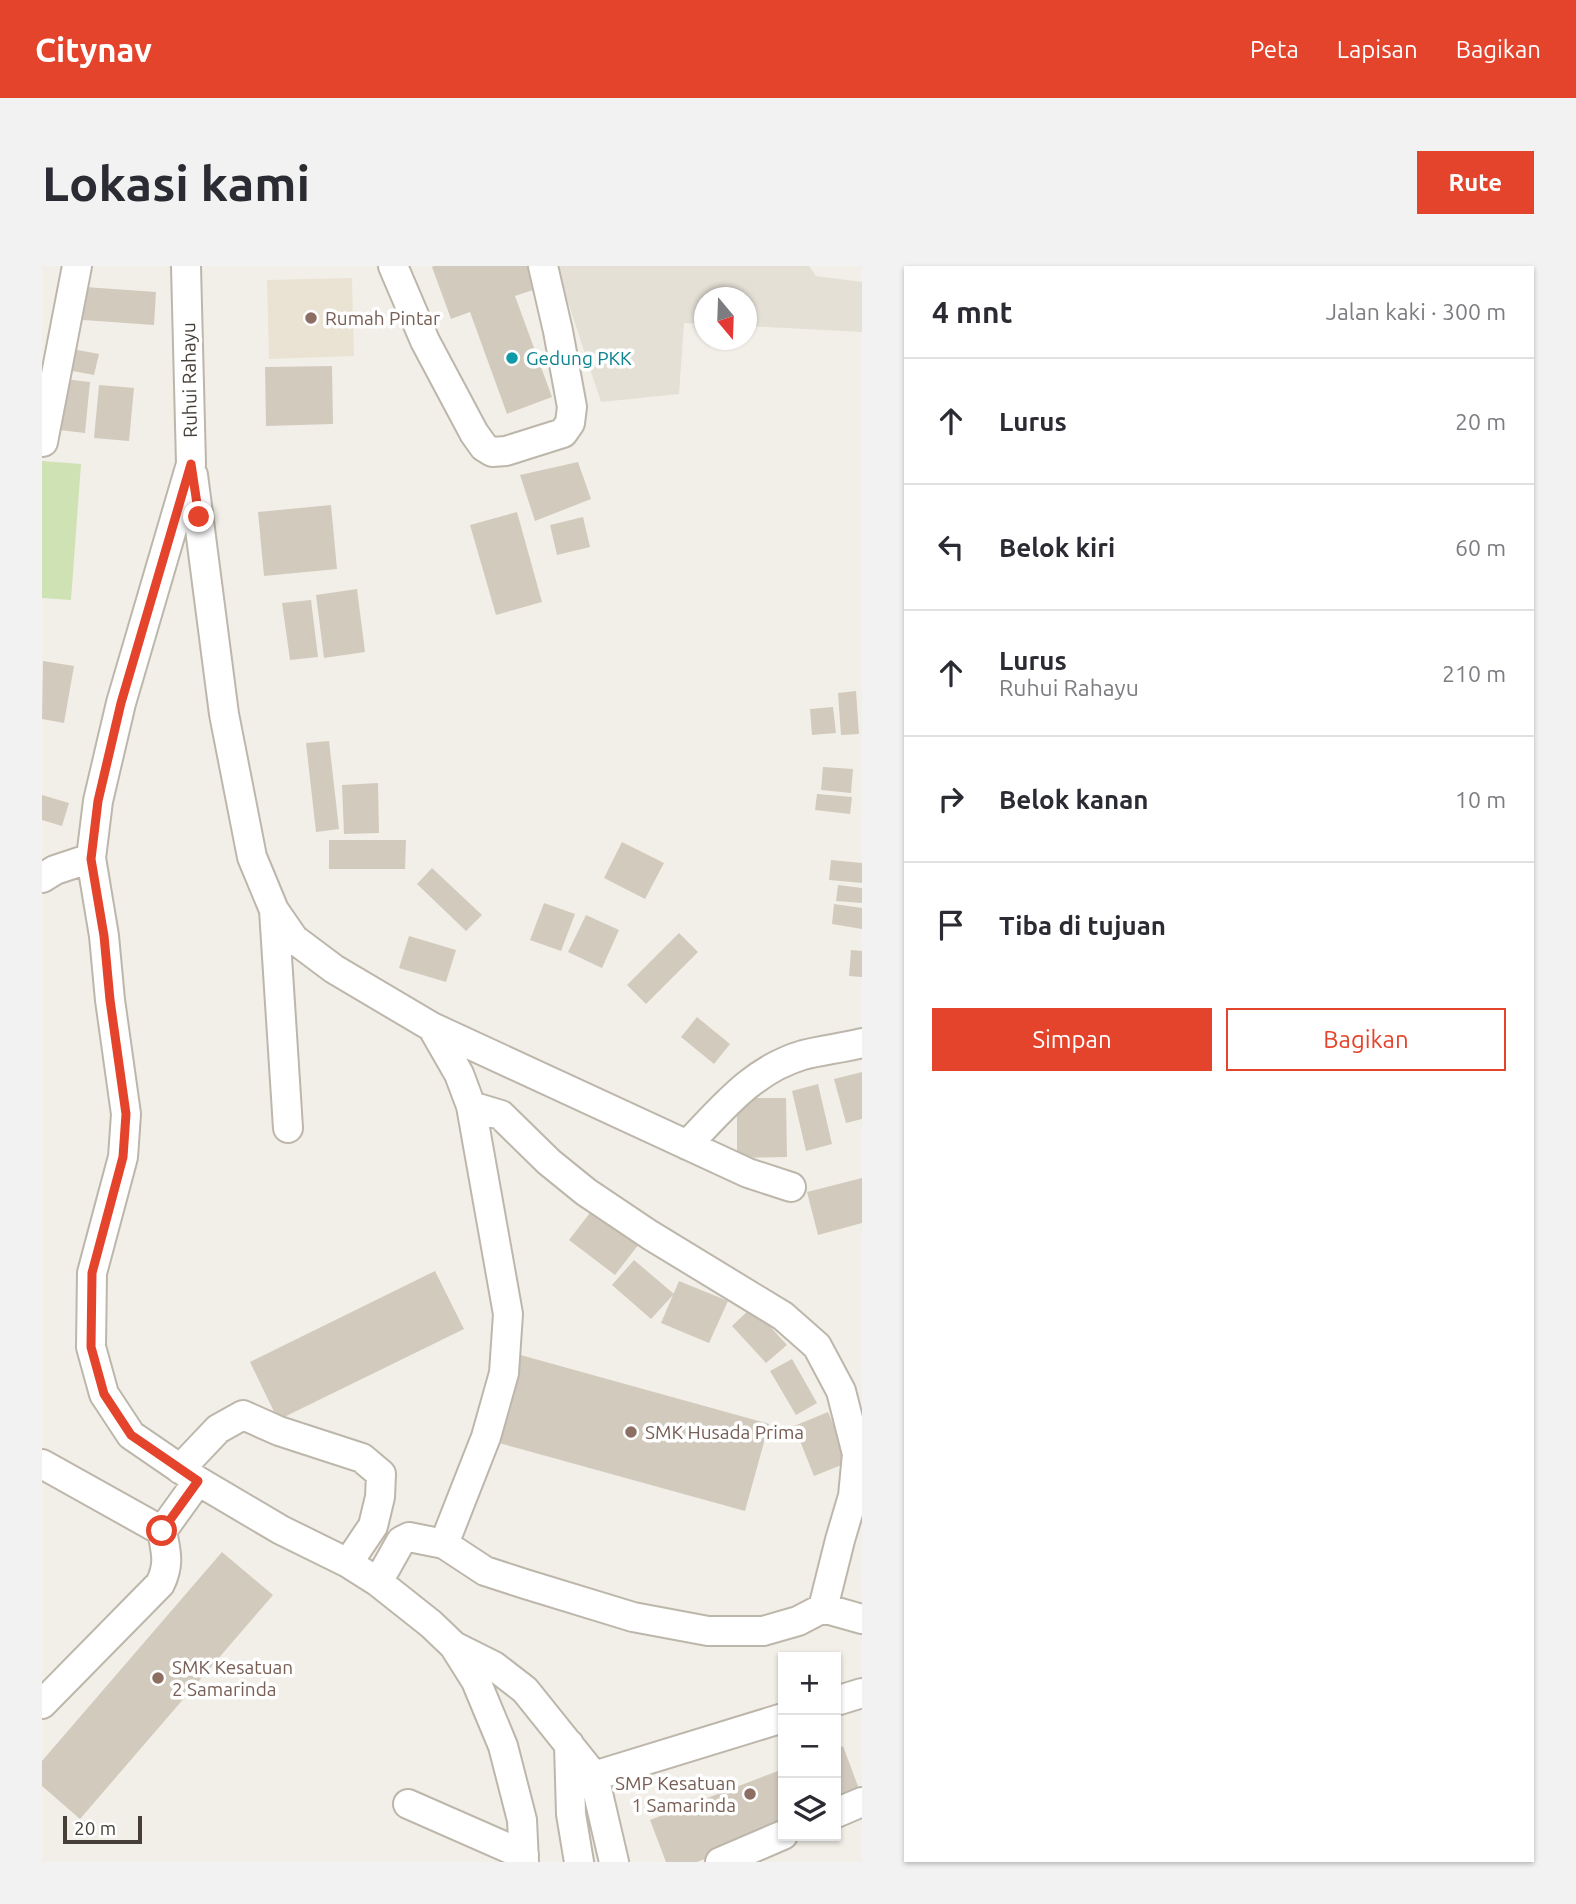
<!DOCTYPE html>
<html lang="id">
<meta charset="utf-8">
<style>
:root{--surface:#fff;--page:#f2f2f3;--text:#2b2b33;--muted:#7c7c81;--line:#e1e1e2;--accent:#e5442c}
body{margin:0;font-family:Ubuntu,sans-serif;background:var(--page);color:var(--text)}
.controls{position:absolute;right:21px;bottom:21px;display:grid;overflow:hidden;border-radius:0px;box-shadow:0 2px 5px #0004}
.controls button{width:63px;height:63px;display:grid;place-items:center;padding:0;border:0;border-bottom:2px solid var(--line);background:var(--surface);color:var(--text);font:35px sans-serif}
.compass{position:absolute;left:652px;top:21px;width:63px;height:63px;border-radius:50%;background:var(--surface);box-shadow:0 2px 5px #0004;rotate:161deg}
.scale{position:absolute;left:21px;bottom:18px;width:79px;box-sizing:border-box;padding-left:7px;border:4px solid #453f37;border-top:0;font-size:19px;line-height:24px;white-space:nowrap;color:#453f37;-webkit-text-stroke:5px #fff;paint-order:stroke}
.stop{position:absolute;width:21px;height:21px;margin:-16px;border:5px solid #e5442c;border-radius:50%;background:#fff}
.stop.end{background:#e5442c;border-color:#fff;box-shadow:0 2px 7px #0008}
.list{margin:0;padding:0;list-style:none}
h2{display:flex;justify-content:space-between;align-items:center;height:91px;margin:0;padding:0 28px;font-size:30px}
h2 small{font-size:23px;font-weight:400;color:var(--muted)}
.list li{display:grid;grid-template-columns:46px 1fr auto;gap:21px;align-items:center;box-sizing:border-box;height:126px;padding:0 28px;border-top:2px solid var(--line)}
.list b{display:block;font-size:26px;white-space:nowrap}
.list p{margin:0;font-size:23px;white-space:nowrap;color:var(--muted)}
.list em{font-size:23px;font-style:normal;color:var(--muted)}
.actions{display:flex;gap:14px;padding:21px 28px}
.actions a{flex:1;padding:16px 0;border:2px solid var(--accent);border-radius:0px;text-align:center;font-size:24px;color:var(--accent)}
.actions .main{background:var(--accent);color:#fff}
.icon{flex:none;width:38px;height:38px;fill:none;stroke:currentColor;stroke-width:2;stroke-linecap:round;stroke-linejoin:round}
.map{position:relative;flex:none;width:820px;height:1596px;overflow:hidden;border-radius:0px}
header{display:flex;align-items:center;gap:42px;box-sizing:border-box;height:98px;padding:0 35px;background:var(--accent);color:#fff}
header strong{font-size:33px}
nav{display:flex;gap:38px;margin-inline-start:auto;font-size:24px}
.intro{display:flex;align-items:center;justify-content:space-between;box-sizing:border-box;height:168px;padding:0 42px}
h1{margin:0;font-size:49px}
.button{padding:18px 32px;border-radius:0px;background:var(--accent);color:#fff;font-size:24px;font-weight:700}
main{display:flex;gap:42px;padding:0 42px}
aside{flex:1;background:var(--surface);border-radius:0px;box-shadow:0 2px 5px #0004}
.map>svg:first-child{display:block}
</style>
<header>
<strong>Citynav</strong>
<nav><a>Peta</a><a>Lapisan</a><a>Bagikan</a></nav>
</header>
<div class="intro"><h1>Lokasi kami</h1><a class="button">Rute</a></div>
<main>
<div class="map">
<svg width="820" height="1596" viewBox="0 0 820 1596">
<rect width="100%" height="100%" fill="#f2efe8"/>
<!-- residential -->
<path fill="#e5e0d6" d="M514 0H767L774 10 820 16V66L705 60 704 32H662V58L642 57 637 128 559 136Z"/>
<!-- education -->
<path fill="#eae3d3" d="M310 12 312 90 227 93 225 14Z"/>
<!-- pitch -->
<path fill="#cfe2b4" d="M0 195 39 198 29 334 0 332Z"/>
<!-- building -->
<path fill="#d3cabe" d="M392 0H486L494 23 473 30 510 131 465 148 428 46 409 53 390 1Z
M43 21 114 26 112 59 41 54Z
M25 82 57 88 52 109 20 103Z
M290 100 291 158 224 160 223 101Z
M14 112 48 116 43 167 9 163Z
M57 119 92 122 87 175 52 172Z
M536 196 549 233 493 255 478 209Z
M289 239 295 303 222 310 216 246Z
M475 246 500 336 454 349 428 259Z
M541 251 548 281 515 289 508 259Z
M315 323 323 386 282 392 274 329Z
M269 334 276 391 248 394 240 337Z
M1 395 32 400 22 457 0 453Z
M814 425 817 468 799 469 796 427Z
M791 441 794 467 770 469 768 443Z
M287 475 297 563 274 566 264 477Z
M781 501 811 503 809 527 779 524Z
M336 517 337 567 302 568 300 519Z
M775 528 810 531 808 548 773 544Z
M0 529 27 537 20 560 0 554Z
M287 574H364L363 603H287Z
M580 576 622 597 603 633 562 612Z
M789 594 820 597V617L787 614Z
M390 602 440 649 424 665 375 618Z
M796 619 820 622V637L794 635Z
M502 637 533 648 519 685 488 674Z
M792 638 820 642V663L790 658Z
M544 649 577 664 560 702 526 686Z
M637 667 656 686 604 738 585 719Z
M367 670 414 684 404 716 357 702Z
M809 684 820 685V711L807 710Z
M655 751 688 778 672 798 639 771Z
M820 806V853L804 857 792 813Z
M776 818 790 878 764 885 750 825Z
M695 832H744L745 891 695 892Z
M820 912V957L776 969 765 926Z
M551 943 597 978 573 1009 527 974Z
M592 994 632 1028 609 1053 570 1019Z
M393 1005 422 1063 236 1154 208 1096Z
M637 1015 686 1035 667 1077 619 1057Z
M710 1041 745 1079 724 1097 690 1060Z
M475 1088 727 1158 703 1245 450 1175Z
M750 1093 775 1137 754 1149 728 1105Z
M786 1146 807 1196 772 1210 752 1160Z
M180 1286 231 1329 38 1553 0 1520V1495Z
M801 1480 820 1531 794 1543V1483Z
M741 1503V1563L655 1596H624L608 1554Z"/>
<g fill="none" stroke-linecap="round" stroke-linejoin="round">
<!-- minor casing -->
<g stroke="#bdb6ab" stroke-width="32">
<path id="minor" d="M144 0 149 198 79 437 56 535 49 592 62 670 68 734 84 848 81 891 50 1007 49 1081 62 1128 89 1169 156 1215 239 1264 306 1297 336 1316 389 1358 412 1380 434 1415 461 1480 480 1554 482 1596
M351 0 383 75 432 167 442 181 450 186 464 185 521 167 528 157 530 141 516 65 501 0
M1 176 35 0
M151 209 182 448 210 591 232 644 252 673 292 703 390 761 706 907 749 921
M0 612 13 604 49 592
M232 644 246 862
M390 761 417 808 429 840 466 1048 462 1107 444 1171 402 1278
M645 879C680 843 710 804 761 789 780 784 801 782 820 777
M0 1198 120 1265
M138 1203 176 1163 201 1149 237 1165 320 1192 339 1208 338 1231 331 1260 306 1297
M336 1316 359 1275 367 1271 402 1278 443 1305 483 1318 591 1351 666 1365H721L756 1355 781 1342 798 1274 811 1230 815 1188 799 1125 775 1080 741 1050 608 969 544 926 507 896 459 849 429 840
M781 1342 820 1353
M412 1380 452 1400 483 1424 552 1510 741 1452
M794 1435 820 1427
M0 1438 118 1318C128 1298 124 1286 120 1265L156 1215
M527 1478 529 1548 537 1596
M552 1510 572 1596
M366 1538 482 1589
M794 1547 820 1536
M678 1596 741 1569"/>
</g>
<!-- minor -->
<use href="#minor" stroke="#fff" stroke-width="28"/>
</g>
<g fill="none" stroke-linecap="round" stroke-linejoin="round">
<!-- route -->
<path stroke="#e5442c" stroke-width="9" d="M120 1265 156 1215 89 1169 62 1128 49 1081 50 1007 81 891 84 848 68 734 62 670 49 593 56 535 79 437 149 198 157 251"/>
</g>
<!-- markers -->
<g fill="#8d6e63" stroke="#fff" stroke-width="2.5">
<circle cx="269" cy="52" r="7"/>
<circle cx="589" cy="1166" r="7"/>
<circle cx="116" cy="1412" r="7"/>
<circle cx="708" cy="1528" r="7"/>
</g>
<circle fill="#0f9aa8" stroke="#fff" stroke-width="2.5" cx="470" cy="92" r="7"/>
<g text-anchor="middle" stroke-width="7" stroke-linejoin="round" paint-order="stroke">
<!-- education labels -->
<g font-size="19" fill="#785e54" stroke="#fff" text-anchor="start">
<text x="283" y="59">Rumah Pintar</text>
<text x="603" y="1173">SMK Husada Prima</text>
<text x="130" y="1408">SMK Kesatuan<tspan x="130" dy="22">2 Samarinda</tspan></text>
<text x="694" y="1524" text-anchor="end">SMP Kesatuan<tspan x="694" dy="22">1 Samarinda</tspan></text>
</g>
<!-- culture labels -->
<g font-size="19" fill="#0d838f" stroke="#fff" text-anchor="start">
<text x="484" y="99">Gedung PKK</text>
</g>
<!-- street labels -->
<g font-size="19" fill="#453f37" stroke="#fff">
<text transform="translate(147 114) rotate(-91)" y="7">Ruhui Rahayu</text>
</g>
</g>
</svg>
<div class="controls">
<button>+</button>
<button>−</button>
<button><svg class="icon" aria-label="layers" viewBox="0 0 24 24"><path d="M12 4l9 5-9 5-9-5zM3 14l9 5 9-5"/></svg></button>
</div>
<svg class="compass" viewBox="-18 -18 36 36"><path d="M0-13l5 13h-10z" fill="#e53935"/><path d="M0 13l5-13h-10z" fill="#7c7c81"/></svg>
<div class="scale">20 m</div>
<div class="stop" style="left:120px;top:1265px"></div>
<div class="stop end" style="left:157px;top:251px"></div>
</div>
<aside>
<h2>4 mnt<small>Jalan kaki · 300 m</small></h2>
<ul class="list">
<li><svg class="icon" aria-label="ahead" viewBox="0 0 24 24"><path d="M12 20V5M6 11l6-6 6 6"/></svg><div><b>Lurus</b></div><em>20 m</em></li>
<li><svg class="icon" aria-label="left" viewBox="0 0 24 24"><path d="M17 20v-9H6M10 6l-5 5 5 5"/></svg><div><b>Belok kiri</b></div><em>60 m</em></li>
<li><svg class="icon" aria-label="ahead" viewBox="0 0 24 24"><path d="M12 20V5M6 11l6-6 6 6"/></svg><div><b>Lurus</b><p>Ruhui Rahayu</p></div><em>210 m</em></li>
<li><svg class="icon" aria-label="right" viewBox="0 0 24 24"><path d="M7 20v-9h11M14 6l5 5-5 5"/></svg><div><b>Belok kanan</b></div><em>10 m</em></li>
<li><svg class="icon" aria-label="arrive" viewBox="0 0 24 24"><path d="M6 21V4h12l-3 4 3 4H6"/></svg><div><b>Tiba di tujuan</b></div></li>
</ul>
<div class="actions"><a class="main">Simpan</a><a>Bagikan</a></div>
</aside>
</main>
